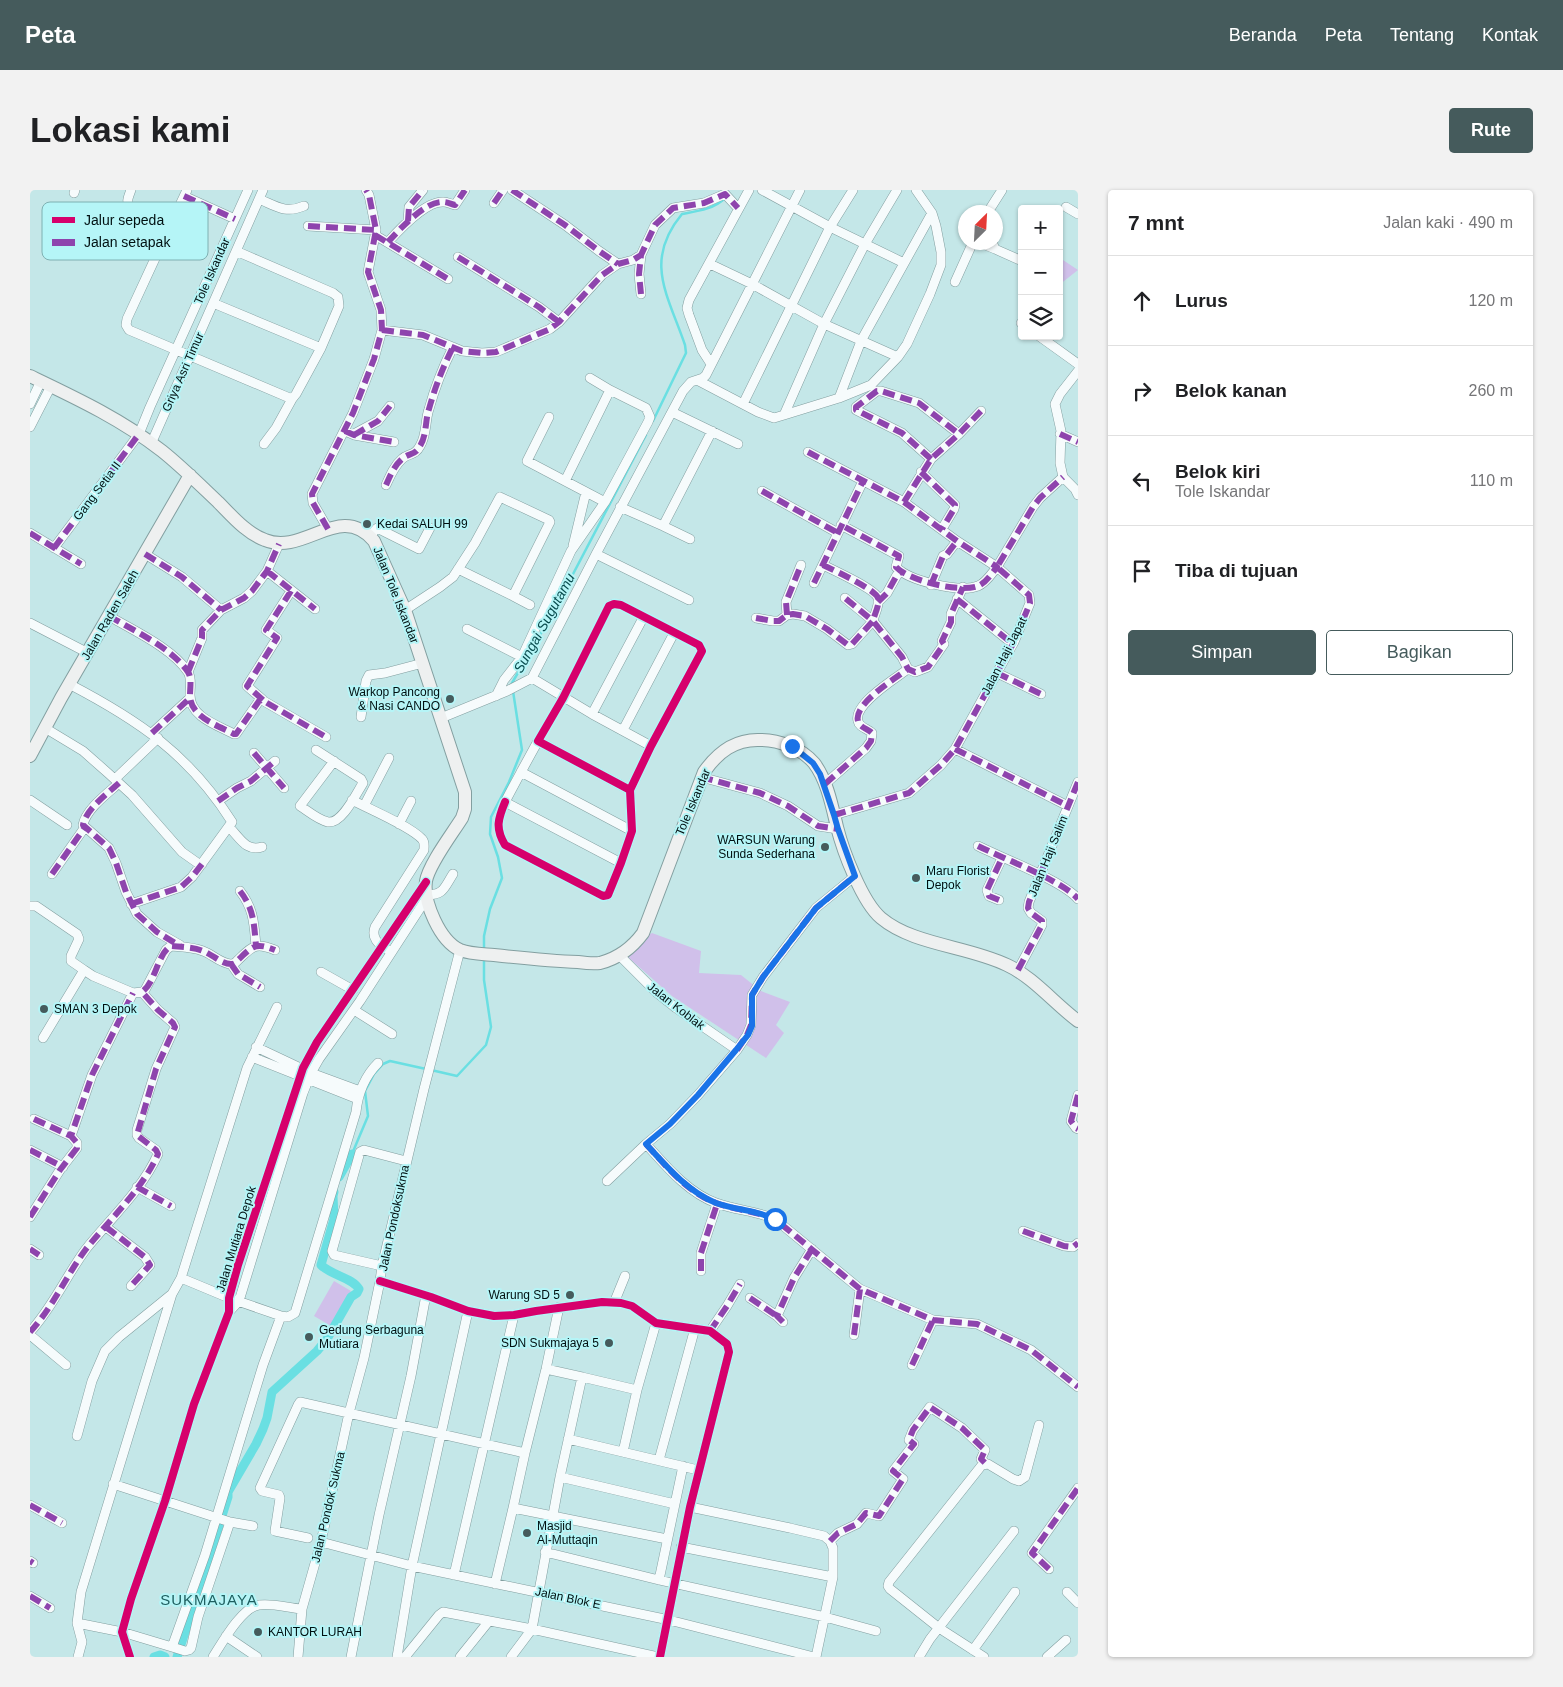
<!DOCTYPE html>
<html lang="id">
<meta charset="utf-8">
<style>
:root{--surface:#fff;--page:#f2f2f2;--text:#202124;--muted:#757577;--line:#e0e0e0;--accent:#455b5c}
body{margin:0;font-family:Helvetica,sans-serif;background:var(--page);color:var(--text)}
.controls{position:absolute;right:15px;top:15px;display:grid;overflow:hidden;border-radius:5px;box-shadow:0 1px 4px #0004}
.controls button{width:45px;height:45px;display:grid;place-items:center;padding:0;border:0;border-bottom:1px solid var(--line);background:var(--surface);color:var(--text);font:25px sans-serif}
.compass{position:absolute;left:928px;top:15px;width:45px;height:45px;border-radius:50%;background:var(--surface);box-shadow:0 1px 4px #0004;rotate:24deg}
.stop{position:absolute;width:15px;height:15px;margin:-11px;border:4px solid #1a73e8;border-radius:50%;background:#fff}
.stop.end{background:#1a73e8;border-color:#fff;box-shadow:0 1px 5px #0008}
.list{margin:0;padding:0;list-style:none}
h2{display:flex;justify-content:space-between;align-items:center;height:65px;margin:0;padding:0 20px;font-size:21px}
h2 small{font-size:16px;font-weight:400;color:var(--muted)}
.list li{display:grid;grid-template-columns:32px 1fr auto;gap:15px;align-items:center;box-sizing:border-box;height:90px;padding:0 20px;border-top:1px solid var(--line)}
.list b{display:block;font-size:19px;white-space:nowrap}
.list p{margin:0;font-size:16px;white-space:nowrap;color:var(--muted)}
.list em{font-size:16px;font-style:normal;color:var(--muted)}
.actions{display:flex;gap:10px;padding:15px 20px}
.actions a{flex:1;padding:11px 0;border:1px solid var(--accent);border-radius:5px;text-align:center;font-size:18px;color:var(--accent)}
.actions .main{background:var(--accent);color:#fff}
.icon{flex:none;width:28px;height:28px;fill:none;stroke:currentColor;stroke-width:2;stroke-linecap:round;stroke-linejoin:round}
.map{position:relative;flex:none;width:1048px;height:1467px;overflow:hidden;border-radius:5px}
header{display:flex;align-items:center;gap:30px;box-sizing:border-box;height:70px;padding:0 25px;background:var(--accent);color:#fff}
header strong{font-size:24px}
nav{display:flex;gap:28px;margin-inline-start:auto;font-size:18px}
.intro{display:flex;align-items:center;justify-content:space-between;box-sizing:border-box;height:120px;padding:0 30px}
h1{margin:0;font-size:35px}
.button{padding:12px 22px;border-radius:5px;background:var(--accent);color:#fff;font-size:18px;font-weight:700}
main{display:flex;gap:30px;padding:0 30px}
aside{flex:1;background:var(--surface);border-radius:5px;box-shadow:0 1px 4px #0004}
.map>svg:first-child{display:block}
</style>
<header>
<strong>Peta</strong>
<nav><a>Beranda</a><a>Peta</a><a>Tentang</a><a>Kontak</a></nav>
</header>
<div class="intro"><h1>Lokasi kami</h1><a class="button">Rute</a></div>
<main>
<div class="map">
<svg width="1048" height="1467" viewBox="0 0 1048 1467">
<rect width="100%" height="100%" fill="#c4e7e8"/>
<!-- green -->
<path fill="#d0c0ea" d="M1033 70 1048 80 1029 95V73Z
M622 743 671 761 669 783 711 785 731 801 760 812 746 835 754 843 736 868 642 806 591 761Z
M304 1091 321 1101 301 1136 284 1126Z"/>
<g fill="none" stroke-linecap="round" stroke-linejoin="round">
<!-- stream -->
<path stroke="#6adfe2" stroke-width="2.5" d="M623 231 656 163 655 155C638 105 613 71 652 24 668 21 684 19 695 8
M482 496V493L521 426 616 245
M454 761V746L460 719 472 688 468 667 460 644 461 627 479 592 492 560 483 501
M401 880 427 886 456 855 461 837 454 790V769
M322 964 338 926 335 901 344 884 353 874 360 871 396 879"/>
<!-- canal -->
<path stroke="#6adfe2" stroke-width="9" d="M309 987 322 964
M124 1467 130 1465 135 1467
M147 1467 198 1307V1302L226 1254 233 1239 237 1228 242 1202 287 1161 297 1149 321 1107 327 1103 329 1099C322 1087 302 1086 291 1075L304 1029 303 1006 304 1002"/>
<!-- street casing -->
<g stroke="#839fa0" stroke-width="10">
<path id="street" d="M101 0C98 8 96 11 100 19L141 34 157 0
M482 0 535 35 569 61 588 74
M732 0 800 37 874 73
M867 0 835 54 794 134 868 167 877 154 900 104 911 75V62L906 36 902 23 886 0
M44 3 45 0
M154 6 205 29
M229 9C246 16 255 24 274 16
M464 13 473 0
M1036 17 1048 24
M958 22 972 0
M378 31 379 17 393 0
M141 34 97 129 96 135 99 140 262 209 266 204 291 158 183 113
M278 36 346 40
M345 45 418 89
M358 52C369 40 396 10 414 12 417 12 421 14 425 15L435 0
M948 52 965 59
M962 52 965 59 992 71
M206 61 303 103 308 107 309 116 291 158
M428 67 509 117 529 132
M925 92 943 52
M611 104 609 84 611 65 625 35 643 18 674 13 695 4 708 18
M991 133 992 134
M352 140 393 145 432 161 452 163 466 162 520 139 529 132 572 85 588 74 603 70 611 65
M1009 146 1048 174
M681 174 672 160 659 125 657 118 659 110 719 0
M560 188 580 200
M667 190 728 222 744 228 754 225 794 134 722 94 680 74
M809 208 841 195 868 167
M0 214 11 191
M713 214 800 37 823 0
M642 222 708 254
M754 225 809 208 831 151 902 23
M519 227 497 271 575 312
M0 237 21 196
M315 241 324 245 364 252
M324 244 348 231 360 216
M1030 244 1048 252
M121 254 233 0
M234 254 246 238 262 209
M778 262 874 312 927 351 967 377C962 383 956 393 948 396 930 403 879 391 866 377L869 366 811 335
M901 269 872 243 826 220V217L847 201H851L889 213 929 244
M891 282 925 315 924 319 912 339
M1033 287 1030 273 1031 241 1025 214 1030 204 1048 181
M1033 287 1045 299 1048 305
M356 295C360 286 364 276 372 269 378 263 385 266 390 256 397 245 395 230 399 219 405 197 413 177 423 157
M732 301 808 343
M874 312 901 269 929 244 951 221
M590 317 633 336 682 241
M633 336 660 349
M298 339 283 313 282 304 323 223 344 169 352 140 351 120 338 82 346 40 339 5 336 0
M0 343 51 374
M340 346 347 338 389 359 400 338
M543 356 556 302
M24 358 109 244 120 217 218 0
M115 364 152 387 191 420
M566 364 659 410
M793 375C803 380 845 399 848 408 850 415 844 425 843 431L872 467 878 479 885 482 898 477 914 454 912 451 921 432V424L933 397
M237 381 285 419
M784 393 833 291
M901 395 913 366 917 364 927 351
M483 406 500 415
M927 409 978 450 984 452
M848 412 857 403 867 385 871 382
M375 420 410 397 423 387 445 353 470 307 519 330 520 332 483 406 428 379
M757 425 756 412 771 375
M79 426C104 441 142 458 158 482 162 488 160 498 160 505 160 527 187 535 204 544H206L229 511 232 510 296 547
M726 428 743 431H749L757 425 763 424 775 426 797 439 818 455 822 454 843 431 815 408
M0 433 58 463
M437 439 492 467 541 361 575 312 618 232 620 227 616 218 580 200 535 291
M158 482 172 448V440L191 420 214 408 222 401 237 381 249 354
M967 483 1011 504
M502 488 562 524 621 556
M39 494C108 530 159 564 202 632L162 687 151 697 101 714
M466 506 474 490 492 467
M233 510 217 496 247 448 236 440 261 401
M562 524 613 428
M331 527 336 491 339 485 355 483 393 473
M411 528 477 501 502 488 566 364 653 201 661 192 673 188 676 185 770 0
M15 538 53 561 79 584 102 605 152 662 169 674H172
M593 540 644 443
M122 543 160 508
M508 551 491 582 602 641
M925 559 1038 616
M286 560 331 589 333 593C326 604 312 634 298 632 288 630 278 621 270 616L304 571
M224 563 254 598
M491 582 475 612 591 673
M671 587 730 603 758 616 788 636 808 639
M85 589 128 548
M89 593C78 603 56 619 53 635L79 658 86 673 96 702 107 724 127 742 150 755
M795 594 836 558 841 551 842 543C838 539 829 537 828 531 823 514 866 488 878 479
M0 610 37 635
M322 610C339 619 380 636 392 649 395 652 394 655 394 660L345 737C341 748 348 754 358 760
M188 611 207 598 221 591 245 571
M475 612C468 629 465 638 475 655L573 706 578 705 591 673 602 641 600 600 621 556 672 461 669 455 591 415 584 414 579 416 533 508 508 551 600 600
M334 616 359 568
M804 625 879 603 911 575 925 559 984 452 1000 413 999 405 967 377 1003 317 1010 308 1033 287
M369 634 381 611
M199 637C210 648 216 662 232 657
M948 656C972 668 1033 691 1048 709
M22 684 55 637
M210 701C224 719 224 734 226 756
M396 705C414 705 414 698 423 684
M969 710 959 706 957 700 972 668
M0 716H6L47 744 49 749 41 766V771L54 780
M590 766 626 802 646 818 707 860
M201 774 208 784 230 797
M988 780 1012 735V731L1001 723 998 718 999 712 1048 592
M291 782 323 800
M324 820 362 844
M13 848 54 780 63 786 103 803 112 802 115 800 136 760 141 756C151 757 163 757 173 761 182 764 191 774 201 774 205 774 205 773 208 770 223 756 225 752 245 760
M226 857 281 883 330 901
M222 867 328 909
M1048 905 1041 931 1046 938 1048 939
M4 929 41 946
M616 954C636 976 657 1002 686 1013 705 1020 726 1021 745 1029L830 1099 903 1130 947 1134 1001 1160 1048 1197
M0 960 33 977
M577 991 616 954 640 934 668 905 707 860 717 845 721 835 722 805 733 787 786 718 825 686
M107 997 141 1016
M0 1027 30 980 47 958V953L41 946 62 885 103 803
M76 1037 115 1067 120 1075 101 1096
M993 1041 1034 1056 1043 1057 1048 1053
M0 1059 9 1065
M352 1076 304 1065 302 1061 330 962 334 960 376 971
M671 1081V1063L687 1014
M151 1088 199 1108 251 1126 258 1127 265 1123 326 922C328 903 335 886 348 873
M350 1091 401 1107 438 1121 464 1126 484 1125 506 1121 572 1112 591 1113 602 1116 626 1133 680 1141 697 1154 699 1162 660 1317 630 1467
M720 1108 747 1126
M584 1113 595 1086
M199 1122 209 1111 273 903 281 883 289 869 330 811 396 709
M753 1132 747 1126 764 1088 782 1059
M680 1141 697 1116 710 1094
M0 1142C23 1117 36 1086 56 1059 80 1029 112 1000 128 964L126 960 109 948 107 945V940L126 879 145 837 143 833 128 820 112 802
M0 1145 36 1175
M824 1145 830 1099
M882 1175 903 1130
M552 1187 607 1200
M47 1246 62 1191 75 1161 89 1147 142 1104 151 1088 217 878 247 817
M538 1249 668 1280
M593 1262 607 1200 626 1133
M629 1270 665 1138
M530 1287 645 1314
M83 1294 200 1332
M0 1315 32 1333
M660 1317 760 1338 794 1346 800 1351 803 1358V1387L786 1467
M483 1318 637 1349
M278 1348 245 1341 250 1308 249 1305 232 1301 230 1298 268 1215 270 1212 495 1263
M800 1351 808 1343 827 1334 836 1323 849 1326 873 1289 863 1281 884 1254 879 1250 883 1240 900 1217 932 1238 955 1260 951 1269 955 1273
M291 1352 382 1376 639 1430 784 1467
M651 1357 803 1387
M515 1362 629 1390 795 1427 846 1441
M0 1371 3 1373
M1019 1379 1002 1363 1048 1298
M424 1385 484 1125
M629 1390 653 1276
M465 1394 483 1318 495 1263 516 1179 529 1117
M1037 1402 1048 1413
M0 1406 20 1418
M47 1433 92 1442 142 1457 175 1365 233 1175 251 1126
M196 1446 227 1467
M142 1457 155 1461 159 1460 161 1458 168 1427 200 1332 223 1336
M943 1460 985 1402
M48 1467 52 1452 47 1433 51 1402 142 1104
M100 1467 92 1442 101 1409 135 1311 164 1214 199 1122V1108L208 1075 273 878 287 852 396 692
M183 1467C192 1453 212 1417 229 1415 243 1413 258 1418 272 1419
M268 1467 272 1419 291 1352 319 1223 334 1168 350 1091 352 1076 394 899 430 760
M321 1467 349 1325 381 1186 396 1105
M367 1467 382 1376 438 1121
M375 1467 409 1425 413 1422 502 1439 530 1287 552 1187 516 1179
M430 1467 459 1431
M481 1467 502 1439 628 1467
M889 1467 900 1449 984 1341
M954 1467 909 1438 860 1399 858 1396 859 1392 952 1275 958 1274 983 1289 989 1291 995 1287 1009 1235
M1017 1467 1036 1450"/>
</g>
<!-- secondary casing -->
<g stroke="#839fa0" stroke-width="14">
<path id="secondary" d="M0 186C46 208 91 229 132 261 152 277 170 295 188 312 202 326 216 343 235 350 274 366 310 311 344 351L375 420 435 602V619L432 628C422 644 399 674 396 691 393 712 410 751 430 760 440 764 453 764 464 765 492 768 520 771 548 772 555 773 563 774 570 773 589 768 602 758 613 743L674 582C688 562 705 549 730 550 749 550 771 558 784 573 797 590 802 616 807 637 813 661 832 712 851 728 883 755 938 756 977 775 1003 787 1025 814 1048 831
M0 566 31 508 160 285"/>
</g>
<!-- street -->
<use href="#street" stroke="#f6fbfc" stroke-width="9"/>
<!-- secondary -->
<use href="#secondary" stroke="#eef0f0" stroke-width="12"/>
<!-- quiet -->
<path stroke="#8e44ad" stroke-width="6" stroke-dasharray="12 6" stroke-linecap="butt" d="M482 0 535 35 569 61 588 74
M154 6 205 29
M464 13 473 0
M378 31 379 17 393 0
M278 36 346 40
M345 45 418 89
M358 52C369 40 396 10 414 12 417 12 421 14 425 15L435 0
M428 67 509 117 529 132
M611 104 609 84 611 65 625 35 643 18 674 13 695 4 708 18
M352 140 393 145 432 161 452 163 466 162 520 139 529 132 572 85 588 74 603 70 611 65
M315 241 324 245 364 252
M1030 244 1048 252
M324 245 348 231 360 216
M778 262 874 312 927 351 967 377C962 383 956 393 948 396 930 403 879 391 866 377L869 366 811 335
M901 269 872 243 826 220V217L847 201H851L889 213 929 244
M891 282 925 315 924 319 912 339
M356 295C360 286 364 276 372 269 378 263 385 266 390 256 397 245 395 230 399 219 405 197 413 177 423 157
M732 301 808 343
M874 312 901 269 929 244 951 221
M298 339 283 313 282 304 323 223 344 169 352 140 351 120 338 82 346 40 339 5 336 0
M0 343 51 374
M24 358 109 244
M115 364 152 387 191 420
M793 375C803 380 845 399 848 408 850 415 844 425 843 431L872 467 878 479 885 482 898 477 914 454 912 451 921 432V424L933 397
M237 381 285 419
M784 393 833 291
M901 395 913 366 917 364 927 351
M927 409 978 450 984 452
M848 412 857 403 867 385 871 382
M757 425 756 412 771 375
M79 426C104 441 142 458 158 482 162 488 160 498 160 505 160 527 187 535 204 544H206L229 511 232 510 296 547
M726 428 743 431H749L757 425 763 424 775 426 797 439 818 455 822 454 843 431 815 408
M158 482 172 448V440L191 420 214 408 222 401 237 381 249 354
M967 483 1011 504
M233 510 217 496 247 448 236 440 261 401
M122 543 160 508
M925 559 1038 616
M224 563 254 598
M671 587 730 603 758 616 788 636 808 639
M89 593C78 603 56 619 53 635L79 658 86 673 96 702 107 724 127 742 150 756
M795 594 836 558 841 551 842 543C838 539 829 537 828 531 823 514 866 488 878 479
M188 611 207 598 221 591 245 571
M804 625 879 603 911 575 925 559 984 452 1000 413 999 405 967 377 1003 317 1010 308 1033 287
M948 656C972 668 1033 691 1048 709
M22 684 55 637
M210 701C224 719 224 734 226 756
M969 710 959 706 957 700 972 668
M101 714 151 697 162 687 172 674
M201 774 208 784 230 797
M988 780 1012 735V731L1001 723 998 718 999 712 1048 592
M707 860 717 845 721 835 722 805 733 787 786 718 825 686
M1048 905 1041 931 1046 938 1048 939
M4 929 41 946
M616 954C636 976 657 1002 686 1013 705 1020 726 1021 745 1029L830 1099 903 1130 947 1134 1001 1160 1048 1197
M0 960 33 977
M107 997 141 1016
M0 1027 30 980 47 958V953L41 946 62 885 103 803
M76 1037 115 1067 120 1075 101 1096
M993 1041 1034 1056 1043 1057 1048 1053
M0 1059 9 1065
M671 1081V1063L687 1014
M720 1108 747 1126
M753 1132 747 1126 764 1088 782 1059
M680 1141 697 1116 710 1094
M0 1142C23 1117 36 1086 56 1059 80 1029 112 1000 128 964L126 960 107 945 126 879 145 837 143 833 128 820 112 802C126 792 127 764 141 756 151 757 163 757 173 761 182 764 191 774 201 774 205 774 205 773 208 770 223 756 225 752 245 760
M824 1145 830 1099
M882 1175 903 1130
M0 1315 32 1333
M800 1351 808 1343 827 1334 836 1323 849 1326 873 1289 863 1281 884 1254 879 1250 883 1240 900 1217 932 1238 955 1260 951 1269 955 1273
M0 1371 3 1373
M1019 1379 1002 1363 1048 1298
M0 1406 20 1418"/>
<!-- cycleway casing -->
<g stroke="#b5f5f7" stroke-width="11">
<path id="cycleway" d="M475 612C468 629 465 638 475 655L573 706 578 705 591 673 602 641 600 600 621 556 672 461 669 455 591 415 584 414 579 416 533 508 508 551 600 600
M350 1091 401 1107 438 1121 464 1126 484 1125 506 1121 572 1112 591 1113 602 1116 626 1133 680 1141 697 1154 699 1162 660 1317 630 1467
M100 1467 92 1442 101 1409 135 1311 164 1214 199 1122V1108L208 1075 273 878 287 852 396 692"/>
</g>
<!-- cycleway -->
<use href="#cycleway" stroke="#d6006c" stroke-width="8"/>
</g>
<g fill="none" stroke-linecap="round" stroke-linejoin="round">
<!-- route -->
<path stroke="#1a73e8" stroke-width="6" d="M745 1029C726 1020 705 1020 686 1013 658 1002 636 976 616 954L640 934 668 905 706 860 718 845 722 836V805L733 787 786 718 825 686 808 639 804 625 790 584 783 573 762 556"/>
</g>
<!-- markers -->
<g fill="#455b5c" stroke="#b5f5f7" stroke-width="2">
<circle cx="337" cy="334" r="5"/>
<circle cx="420" cy="509" r="5"/>
<circle cx="795" cy="657" r="5"/>
<circle cx="886" cy="688" r="5"/>
<circle cx="14" cy="819" r="5"/>
<circle cx="540" cy="1105" r="5"/>
<circle cx="279" cy="1147" r="5"/>
<circle cx="579" cy="1153" r="5"/>
<circle cx="497" cy="1343" r="5"/>
<circle cx="228" cy="1442" r="5"/>
</g>
<g text-anchor="middle" stroke-width="4" stroke-linejoin="round" paint-order="stroke">
<!-- street labels -->
<g font-size="12" fill="#001011" stroke="#b5f5f7">
<text transform="translate(182 81) rotate(-66)" y="4">Tole Iskandar</text>
<text transform="translate(153 182) rotate(-66)" y="4">Griya Asri Timur</text>
<text transform="translate(67 301) rotate(-53)" y="4">Gang Setia II</text>
<text transform="translate(366 405) rotate(68)" y="4">Jalan Tole Iskandar</text>
<text transform="translate(80 425) rotate(-60)" y="4">Jalan Raden Saleh</text>
<text transform="translate(974 466) rotate(-63)" y="4">Jalan Haji Japat</text>
<text transform="translate(663 612) rotate(-67)" y="4">Tole Iskandar</text>
<text transform="translate(1018 666) rotate(-68)" y="4">Jalan Haji Salim</text>
<text transform="translate(646 816) rotate(38)" y="4">Jalan Koblak</text>
<text transform="translate(364 1028) rotate(-78)" y="4">Jalan Pondoksukma</text>
<text transform="translate(206 1049) rotate(-73)" y="4">Jalan Mutiara Depok</text>
<text transform="translate(298 1317) rotate(-77)" y="4">Jalan Pondok Sukma</text>
<text transform="translate(538 1408) rotate(12)" y="4">Jalan Blok E</text>
</g>
<!-- poi labels -->
<g font-size="12" fill="#001011" stroke="#b5f5f7" text-anchor="start">
<text x="347" y="338">Kedai SALUH 99</text>
<text x="410" y="506" text-anchor="end">Warkop Pancong<tspan x="410" dy="14">&amp; Nasi CANDO</tspan></text>
<text x="785" y="654" text-anchor="end">WARSUN Warung<tspan x="785" dy="14">Sunda Sederhana</tspan></text>
<text x="896" y="685">Maru Florist<tspan x="896" dy="14">Depok</tspan></text>
<text x="24" y="823">SMAN 3 Depok</text>
<text x="530" y="1109" text-anchor="end">Warung SD 5</text>
<text x="289" y="1144">Gedung Serbaguna<tspan x="289" dy="14">Mutiara</tspan></text>
<text x="569" y="1157" text-anchor="end">SDN Sukmajaya 5</text>
<text x="507" y="1340">Masjid<tspan x="507" dy="14">Al-Muttaqin</tspan></text>
<text x="238" y="1446">KANTOR LURAH</text>
</g>
<!-- water labels -->
<g font-size="14" font-style="italic" fill="#0a4d4f" stroke="#b5f5f7">
<text transform="translate(514 433) rotate(-61)" y="5">Sungai Sugutamu</text>
</g>
<!-- quarter labels -->
<g font-size="15" letter-spacing="1" fill="#1e5f60" stroke="#b5f5f7">
<text x="179" y="1415">SUKMAJAYA</text>
</g>
</g>
<!-- legend -->
<rect x="12" y="12" width="166" height="58" rx="8" fill="#b5f5f7" stroke="#7fb0b2" stroke-width="1"/>
<rect x="22" y="27" width="23" height="6" fill="#d6006c"/>
<rect x="22" y="49" width="23" height="7" fill="#8e44ad"/>
<g font-size="14" fill="#001011">
<text x="54" y="35">Jalur sepeda</text>
<text x="54" y="57">Jalan setapak</text>
</g>
</svg>
<div class="controls">
<button>+</button>
<button>−</button>
<button><svg class="icon" aria-label="layers" viewBox="0 0 24 24"><path d="M12 4l9 5-9 5-9-5zM3 14l9 5 9-5"/></svg></button>
</div>
<svg class="compass" viewBox="-18 -18 36 36"><path d="M0-13l5 13h-10z" fill="#e53935"/><path d="M0 13l5-13h-10z" fill="#757577"/></svg>
<div class="stop" style="left:745px;top:1029px"></div>
<div class="stop end" style="left:762px;top:556px"></div>
</div>
<aside>
<h2>7 mnt<small>Jalan kaki · 490 m</small></h2>
<ul class="list">
<li><svg class="icon" aria-label="ahead" viewBox="0 0 24 24"><path d="M12 20V5M6 11l6-6 6 6"/></svg><div><b>Lurus</b></div><em>120 m</em></li>
<li><svg class="icon" aria-label="right" viewBox="0 0 24 24"><path d="M7 20v-9h11M14 6l5 5-5 5"/></svg><div><b>Belok kanan</b></div><em>260 m</em></li>
<li><svg class="icon" aria-label="left" viewBox="0 0 24 24"><path d="M17 20v-9H6M10 6l-5 5 5 5"/></svg><div><b>Belok kiri</b><p>Tole Iskandar</p></div><em>110 m</em></li>
<li><svg class="icon" aria-label="arrive" viewBox="0 0 24 24"><path d="M6 21V4h12l-3 4 3 4H6"/></svg><div><b>Tiba di tujuan</b></div></li>
</ul>
<div class="actions"><a class="main">Simpan</a><a>Bagikan</a></div>
</aside>
</main>
